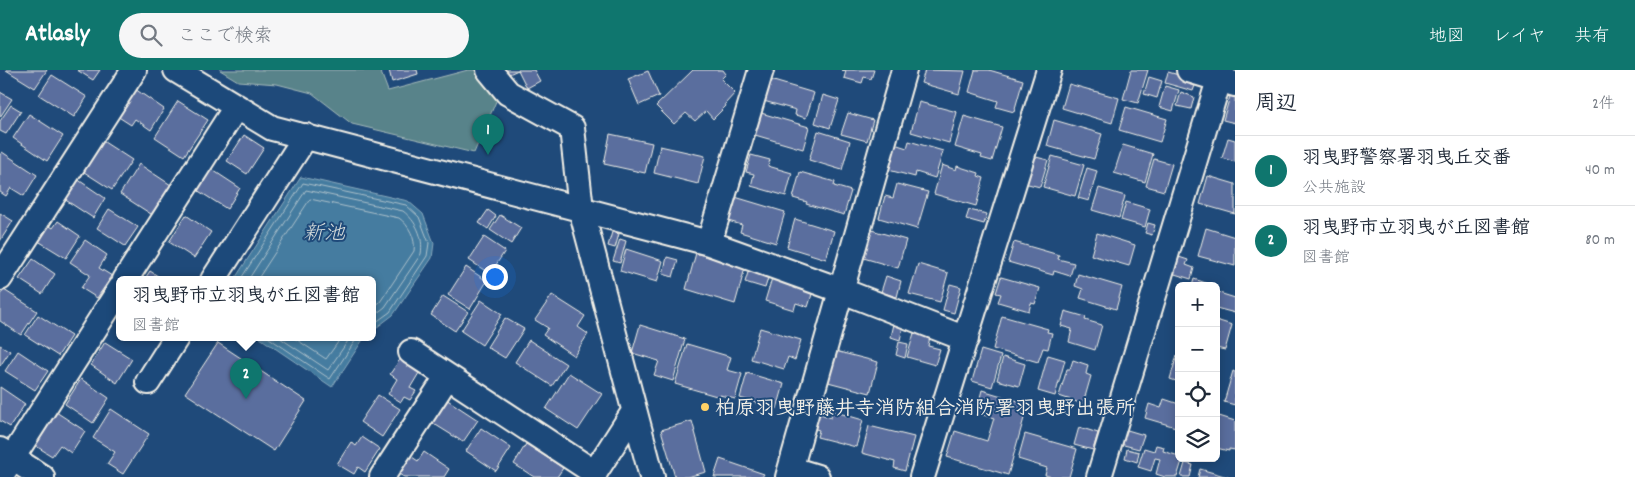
<!DOCTYPE html>
<html lang="ja">
<meta charset="utf-8">
<style>
:root{--surface:#fff;--page:#f6f6f7;--text:#1f2937;--muted:#747a83;--line:#e0e1e3;--accent:#0f766e}
body{margin:0;font-family:Dekko,"Klee One",sans-serif;background:var(--page);color:var(--text)}
.controls{position:absolute;right:15px;bottom:15px;display:grid;overflow:hidden;border-radius:8px;box-shadow:0 2px 12px #0003}
.controls button{width:45px;height:45px;display:grid;place-items:center;padding:0;border:0;border-bottom:1px solid var(--line);background:var(--surface);color:var(--text);font:25px sans-serif}
.you{position:absolute;left:494px;top:206px;width:18px;height:18px;margin:-12px;border:4px solid #fff;border-radius:50%;background:#1a73e8;box-shadow:0 0 0 8px #1a73e833}
.badge{display:grid;place-items:center;width:32px;height:32px;border-radius:50%;background:var(--accent);color:#fff;font-size:16px;font-weight:700}
.pin{position:absolute;translate:-50% -41px;filter:drop-shadow(0 1px 2px #0008)}
.pin::after{content:'';position:absolute;top:26px;width:18px;height:15px;background:inherit;clip-path:polygon(0 0,100% 0,50% 100%)}
.popup{position:absolute;left:116px;top:206px;width:260px;height:65px;box-sizing:border-box;display:grid;place-content:center;border-radius:8px;background:var(--surface);filter:drop-shadow(0 1px 4px #0005);font-size:16px;white-space:nowrap;color:var(--muted)}
.popup b{font-size:19px;color:var(--text)}
.popup::after{content:'';position:absolute;left:50%;top:100%;margin-left:-10px;border:10px solid transparent;border-top-color:var(--surface)}
.list{margin:0;padding:0;list-style:none}
h2{display:flex;justify-content:space-between;align-items:center;height:65px;margin:0;padding:0 20px;font-size:21px}
h2 small{font-size:16px;font-weight:400;color:var(--muted)}
.list li{display:grid;grid-template-columns:32px 1fr auto;gap:15px;align-items:center;box-sizing:border-box;height:70px;padding:0 20px;border-top:1px solid var(--line)}
.list b{display:block;font-size:19px;white-space:nowrap}
.list p{margin:0;font-size:16px;white-space:nowrap;color:var(--muted)}
.list em{font-size:16px;font-style:normal;color:var(--muted)}
.icon{flex:none;width:28px;height:28px;fill:none;stroke:currentColor;stroke-width:2;stroke-linecap:round;stroke-linejoin:round}
.map{position:relative;flex:none;width:1235px;height:407px;overflow:hidden}
header{display:flex;align-items:center;gap:30px;box-sizing:border-box;height:70px;padding:0 25px;background:var(--accent);color:#fff}
header strong{font-size:24px}
nav{display:flex;gap:28px;margin-inline-start:auto;font-size:18px}
.search{width:350px;height:45px;background:var(--page);display:flex;align-items:center;gap:12px;box-sizing:border-box;padding:0 18px;border-radius:28px;color:var(--muted);font-size:19px}
main{display:flex}
aside{flex:1;background:var(--surface)}
.map>svg:first-child{display:block}
</style>
<header>
<strong>Atlasly</strong>
<div class="search"><svg class="icon" aria-label="search" viewBox="0 0 24 24"><circle cx="10" cy="10" r="6"/><path d="M15 15l6 6"/></svg>ここで検索</div>
<nav><a>地図</a><a>レイヤ</a><a>共有</a></nav>
</header>
<main>
<div class="map">
<svg width="1235" height="407" viewBox="0 0 1235 407">
<rect width="100%" height="100%" fill="#1f4a7a"/>
<filter id="ink" filterUnits="userSpaceOnUse"><feTurbulence type="fractalNoise" baseFrequency=".02" numOctaves="2"/><feDisplacementMap in="SourceGraphic" scale="10" xChannelSelector="R" yChannelSelector="G"/><feConvolveMatrix kernelMatrix="1 2 1 2 8 2 1 2 1" color-interpolation-filters="sRGB"/></filter>
<g filter="url(#ink)">
<!-- green -->
<path fill="#58838a" stroke="#a6bab9" d="M220 0H380L388 21 468 0H475L497 29 474 83 352 54 312 23 277 14 238 11Z"/>
<!-- water -->
<path fill="#447ba0" stroke="#8aaabd" d="M301 107 408 131 423 144 434 173 432 188 393 245 372 261V210H234Z
M260 268H364L332 317Z"/>
<g fill="none" stroke-linecap="round" stroke-linejoin="round">
<!-- shore -->
<path stroke="#aec2cb" stroke-width="1" d="M240 210 303 113 406 135 419 147 429 173 427 186 390 242 372 255
M248 210 306 120 403 141C416 151 424 167 421 184L385 237 372 247
M257 210 310 129 399 148C409 155 416 169 414 181L380 232 372 238
M269 268 330 309 357 268
M280 268 328 300 350 268
M294 268 326 289 341 268"/>
</g>
<!-- building -->
<path fill="#5a6e9e" stroke="#f4f1e8" d="M6 0H47L35 18Z
M77 0H100L93 10Z
M389 0H417L418 4 392 12Z
M507 0H534L540 11 527 18 518 0 509 4Z
M693 0H723L726 4 721 9 735 23 725 34 726 36 713 49 706 41 695 51 686 43 674 54 656 36Z
M841 0H874L871 9 864 7 862 13 844 8 846 1Z
M925 0 965 1 959 24 921 13Z
M975 0H989L1023 10 1014 42 996 37 998 31 969 22Z
M1131 0H1148L1138 33 1123 29Z
M648 1 659 26 639 35 628 9Z
M1168 2 1197 10 1193 21 1165 13Z
M52 5 87 27 74 47 39 25Z
M1149 7 1162 11 1157 28 1144 24Z
M767 9 814 23 806 48 795 45 796 40 760 30Z
M1069 14 1119 28 1112 53 1062 38Z
M1165 16 1179 20 1173 41 1159 37Z
M135 19 164 39 151 60 135 49 131 55 117 46Z
M0 22 12 29 0 47Z
M1181 22 1194 27 1191 39 1177 36Z
M1231 23 1235 24V53L1223 50Z
M823 25 839 30 830 58 815 53Z
M178 31 208 50 184 86 155 67Z
M919 32 957 42 949 73 911 62Z
M11 35 21 41 6 64 0 61V51Z
M1126 37 1167 49 1160 72 1119 60Z
M761 43 809 57 803 79 755 65Z
M848 43 873 50 867 71 841 64Z
M29 44 63 66 47 91 13 68Z
M964 46 1002 57 992 91 981 88 982 85 955 77Z
M1054 50 1102 64 1094 89 1047 76Z
M818 61 850 71 842 100 809 90Z
M610 64 652 73 645 103 604 94Z
M244 65 264 78 247 104 227 91Z
M1228 68 1235 70V92L1222 88Z
M101 70 132 90 112 120 81 100Z
M909 71 943 81 935 108 916 102 915 107 881 98 888 72 907 78Z
M1123 75 1153 84 1145 112 1114 103Z
M660 76 705 86 698 114 654 103Z
M2 82 37 105 24 126 11 118 6 126 0 122V85Z
M751 85 770 90 768 96 792 103 786 126 751 116 754 104 746 102Z
M1032 86 1048 90 1040 117 1024 113Z
M1052 86 1084 95 1075 126 1043 117Z
M1154 89 1172 94 1164 121 1146 116Z
M139 94 174 117 154 146 120 124Z
M942 95 956 100 957 96 979 103 978 106 984 108 976 136 934 124Z
M1087 98 1097 101 1089 131 1078 128Z
M211 99 240 118 227 139 197 120Z
M800 102 835 112 834 116 851 121 844 145 806 134 807 132 793 128Z
M1208 106 1235 114V144L1200 134Z
M77 109 105 128 93 148 64 129Z
M897 114 928 122 917 159 879 148 885 126 893 128Z
M1099 118 1125 126 1119 148 1092 140Z
M735 127 785 142 776 173 740 162 742 155 728 151Z
M1126 132 1150 139 1145 157 1121 150Z
M109 139 138 157 125 176 97 158Z
M488 140 496 146 488 159 479 153Z
M969 140 987 144 984 154 966 149Z
M0 143 13 151 0 171Z
M186 145 211 162 194 188 169 172Z
M500 145 521 158 511 174 490 160Z
M795 149 834 161 826 189 787 177Z
M58 151 80 166 66 188 35 169 45 153 53 158Z
M1148 153 1155 155 1152 165 1145 163Z
M1206 158 1235 167V196L1198 186Z
M868 159 906 170 898 198 860 187Z
M612 162 619 164 615 178 608 176Z
M1097 163 1135 175 1129 196 1091 185Z
M484 167 505 181 490 204 469 190Z
M620 169 626 171 620 193 613 191Z
M85 170 107 185 99 198 112 206 97 228 81 218 90 205 70 192Z
M1014 172 1059 185 1058 189 1074 193 1070 206 1054 201 1053 205 1008 192Z
M626 179 663 191 657 212 620 201Z
M696 183 745 198 735 234 686 219Z
M1173 185 1188 190 1186 195 1194 198 1191 209 1168 202Z
M667 187 678 190 673 207 663 204Z
M33 189 55 204 42 224 19 209Z
M918 194 948 203 940 232 909 224Z
M750 196 770 202 765 218 745 212Z
M466 197 487 211 470 239 448 225Z
M150 201 164 210H144Z
M1078 204 1122 217 1116 239 1080 228 1083 219 1075 216Z
M886 206 901 211 897 227 881 222Z
M1001 207 1040 218 1035 234 1031 233 1029 241 998 232 1001 224 996 223Z
M772 208 813 221 808 237 796 233 794 240 765 231Z
M1194 209 1215 216H1192Z
M950 214 961 217 954 243 943 240Z
M4 220 37 241 21 265 0 251V225Z
M1216 222 1235 228V243L1216 238Z
M552 225 585 246 578 257 588 264 574 286 543 265 548 258 535 250Z
M443 226 468 242 455 261 431 245Z
M481 230 502 244 482 275 461 261Z
M1065 241 1086 247 1085 250 1102 255 1095 280 1069 272 1072 259 1061 256Z
M38 245 71 266 58 286 25 265Z
M1002 246 1048 259 1047 262 1052 263 1048 279 1043 278 1038 292 993 279Z
M505 248 524 259 505 288 487 277Z
M1216 250 1232 255 1225 280 1216 278Z
M894 254 903 256 900 270 891 267Z
M640 255 685 269 673 311 654 305 659 291 632 283Z
M760 258 801 270 795 290 788 287 784 299 751 289Z
M914 263 930 267 928 276 940 279 935 295 907 287Z
M529 270 566 294 552 316 515 292Z
M105 272 132 289 117 313 91 295Z
M899 272 908 274 905 288 896 285Z
M218 273 306 331 274 381 185 323Z
M687 274 731 287 727 300 742 304 735 329 720 325V327L675 314Z
M0 275 10 281 0 296Z
M981 280 1001 286 992 317 972 311Z
M18 281 48 301 35 320 5 301Z
M835 281 878 292 870 323 828 312Z
M403 285 422 298 410 318 416 321 410 330 404 327 401 332 388 324 397 309 390 304Z
M1048 285 1065 290 1055 326 1038 321Z
M1177 285 1179 286V312L1170 309Z
M1003 287 1025 294 1019 316 997 310Z
M1073 290 1088 295 1086 304 1091 306 1083 334 1059 326 1067 299H1070Z
M1233 301 1235 302V335L1224 332Z
M569 303 602 324 578 360 546 339Z
M747 303 784 314 777 339 740 328Z
M81 309 109 328 93 353 65 334Z
M0 317 25 334 10 357 0 351Z
M982 320 1028 334 1008 405 947 387 955 361 987 371 994 348 976 343Z
M378 325 400 339 382 367 360 352Z
M446 329 478 350 463 372 431 352Z
M1164 329 1179 334V358L1145 348 1149 334 1161 338Z
M111 339 149 364 123 404 107 394 115 382 93 368Z
M53 340 85 361 71 383 60 375 52 386 31 373Z
M813 341 831 348 832 341 863 350 856 377 817 367 819 360 809 357Z
M1216 345 1235 351V380L1229 379V381L1216 378Z
M692 351 706 402 687 407H675L661 360Z
M869 356 914 367 905 401 894 398 895 392 862 383Z
M1079 357 1098 363 1093 380 1074 375Z
M481 358 511 378 496 401 466 381Z
M1124 359 1144 365 1139 379 1120 374Z
M1025 364 1077 379 1069 407H1052L1045 405 1047 398 1018 389Z
M362 367 380 379 365 402 358 397 354 404 337 394 351 372 356 376Z
M526 374 563 398 557 407H534L514 394Z
M1156 375 1164 377 1163 381 1179 386V388H1183L1177 407H1165L1156 404 1160 389 1155 388 1151 401 1138 397 1144 378 1154 381Z
M1127 379 1139 382 1137 392 1125 388Z
M424 382 449 399 444 407H404L397 403 409 385 418 391Z
M720 389 764 404 762 407H714Z
M1185 393 1193 395 1190 407H1181Z
M1200 399 1228 407H1198Z"/>
<g fill="none" stroke-linecap="round" stroke-linejoin="round">
<!-- minor casing -->
<g stroke="#f4f1e8" stroke-width="28">
<path id="minor" d="M176 0 272 58 709 173 840 220 966 269
M489 0 508 23 572 58 581 139 652 407
M1189 0 1235 14
M709 173 761 0
M0 208 134 0
M125 210 236 37
M213 210 306 66
M411 282 595 403
M148 312 176 268
M0 380 42 407
M791 399 817 407
M0 407 120 219
M382 407 447 307
M592 407 633 343
M788 407 904 0
M922 407 1049 0
M1099 407 1222 0"/>
</g>
<!-- minor -->
<use href="#minor" stroke="#1f4a7a" stroke-width="24"/>
</g>
</g>
<!-- markers -->
<circle fill="#ffd166" stroke="#1f4a7a" stroke-width="2" cx="705" cy="337" r="5"/>
<g text-anchor="middle" stroke-width="4" stroke-linejoin="round" paint-order="stroke">
<!-- poi labels -->
<g font-size="20" font-weight="bold" fill="#f4f1e8" stroke="#1f4a7a" text-anchor="start">
<text x="715" y="344">柏原羽曳野藤井寺消防組合消防署羽曳野出張所</text>
</g>
<!-- water labels -->
<g font-size="21" font-style="italic" fill="#dadfdd" stroke="#1f4a7a">
<text x="324" y="169">新池</text>
</g>
</g>
</svg>
<div class="controls">
<button>+</button>
<button>−</button>
<button><svg class="icon" aria-label="locate" viewBox="0 0 24 24"><circle cx="12" cy="12" r="6"/><path d="M12 2v4M12 18v4M2 12h4M18 12h4"/></svg></button>
<button><svg class="icon" aria-label="layers" viewBox="0 0 24 24"><path d="M12 4l9 5-9 5-9-5zM3 14l9 5 9-5"/></svg></button>
</div>
<div class="you"></div>
<div class="pin badge" style="left:488px;top:85px">1</div>
<div class="pin badge" style="left:246px;top:329px">2</div>
<div class="popup"><b>羽曳野市立羽曳が丘図書館</b>図書館</div>
</div>
<aside>
<h2>周辺<small>2件</small></h2>
<ul class="list">
<li><span class="badge">1</span><div><b>羽曳野警察署羽曳丘交番</b><p>公共施設</p></div><em>40 m</em></li>
<li><span class="badge">2</span><div><b>羽曳野市立羽曳が丘図書館</b><p>図書館</p></div><em>80 m</em></li>
</ul>
</aside>
</main>
